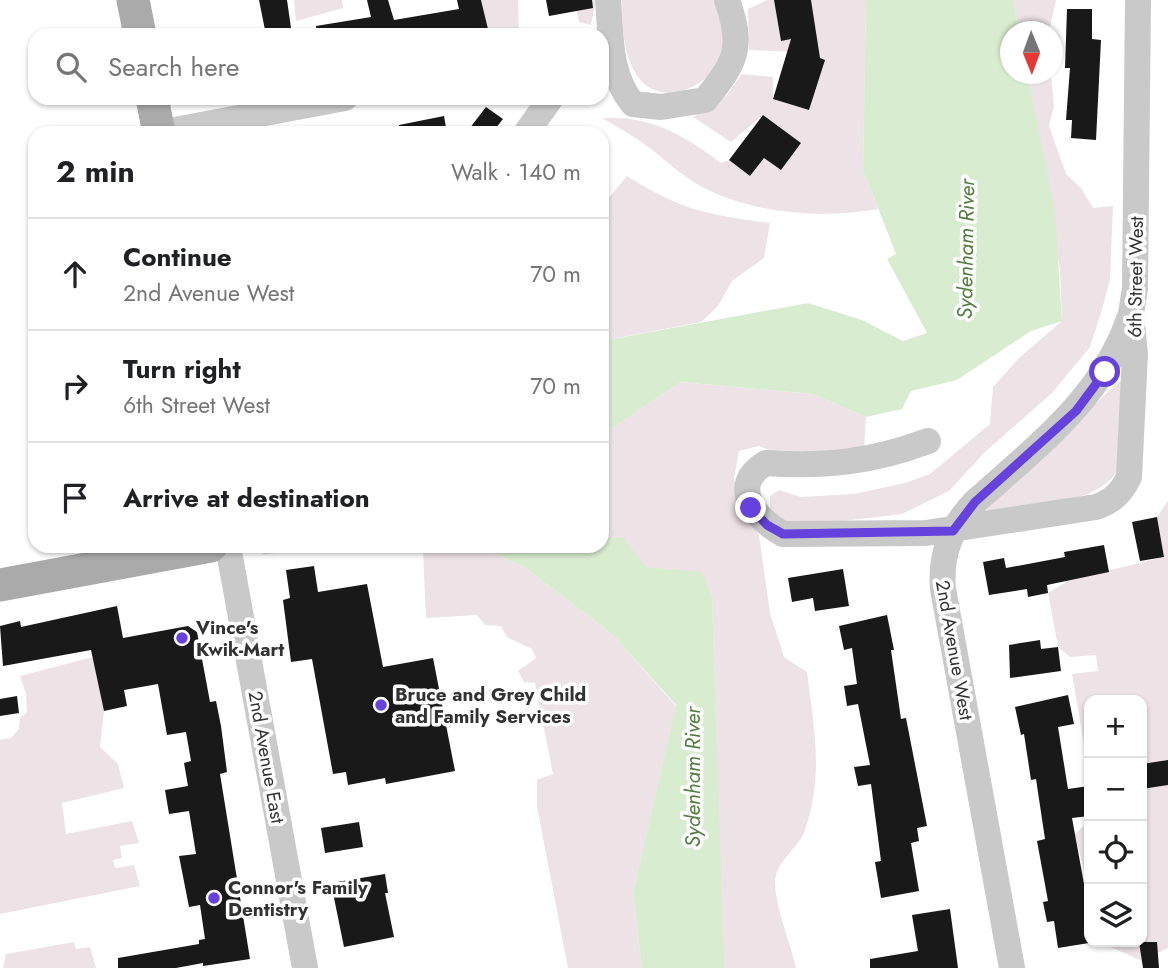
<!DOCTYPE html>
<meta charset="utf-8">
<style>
:root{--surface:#fff;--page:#f6f6f6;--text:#202124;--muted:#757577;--line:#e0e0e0}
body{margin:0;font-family:Jost,sans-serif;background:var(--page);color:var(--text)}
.controls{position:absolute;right:21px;bottom:21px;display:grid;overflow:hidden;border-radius:14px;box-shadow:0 2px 5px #0004}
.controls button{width:63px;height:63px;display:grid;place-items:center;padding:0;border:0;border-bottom:2px solid var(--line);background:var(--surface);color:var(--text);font:35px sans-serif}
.compass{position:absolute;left:1000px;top:21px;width:63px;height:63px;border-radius:50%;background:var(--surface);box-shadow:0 2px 5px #0004;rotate:179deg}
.stop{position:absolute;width:21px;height:21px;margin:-16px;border:5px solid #6442db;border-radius:50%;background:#fff}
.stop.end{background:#6442db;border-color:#fff;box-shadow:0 2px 7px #0008}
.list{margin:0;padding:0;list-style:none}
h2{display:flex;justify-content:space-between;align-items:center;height:91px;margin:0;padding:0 28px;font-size:30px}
h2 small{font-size:23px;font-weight:400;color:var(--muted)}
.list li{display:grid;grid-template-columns:46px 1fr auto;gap:21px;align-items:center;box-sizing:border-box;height:112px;padding:0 28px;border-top:2px solid var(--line)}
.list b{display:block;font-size:26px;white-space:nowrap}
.list p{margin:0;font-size:23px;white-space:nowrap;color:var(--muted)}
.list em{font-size:23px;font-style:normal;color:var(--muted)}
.icon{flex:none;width:38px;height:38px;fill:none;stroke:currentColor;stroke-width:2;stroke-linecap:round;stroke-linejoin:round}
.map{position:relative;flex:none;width:1168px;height:968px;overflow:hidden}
.search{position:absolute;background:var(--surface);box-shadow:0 2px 5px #0004;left:28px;top:28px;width:581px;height:77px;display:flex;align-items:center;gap:18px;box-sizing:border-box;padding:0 24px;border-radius:21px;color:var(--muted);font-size:26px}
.panel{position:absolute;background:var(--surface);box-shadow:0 2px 5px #0004;left:28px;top:126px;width:581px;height:427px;border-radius:21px}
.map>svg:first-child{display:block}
</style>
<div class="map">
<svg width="1168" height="968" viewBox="0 0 1168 968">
<rect width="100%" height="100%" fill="#fff"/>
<!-- green -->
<path fill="#ede2e5" d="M294 0H342L343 8 296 21Z
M481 0H518L519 35H489Z
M574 0H596L591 25 579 22Z
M622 0H716C719 11 725 25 726 36 728 80 662 116 636 74 623 53 622 24 622 0Z
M767 0H774L781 40 816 35 811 0H866L863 169 878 209C823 219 755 214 704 188 681 176 664 158 643 143 630 134 616 126 602 118 650 115 684 135 721 163L729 160 750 176 764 158 781 170 801 143 763 115 731 142 693 117 726 96 742 74 773 77V99L809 110 824 60 797 52 749 50 748 9Z
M1013 0H1056L1049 31H1019Z
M1027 74H1051L1054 107 1049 126 1066 174 1081 188 1093 208 1113 206 1110 279 1103 306 1090 347 1052 393 985 452 949 491 902 514 793 527 770 511V496L779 490 801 497 854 494 905 483 930 474 990 424 993 387 1019 358 1062 321 1060 270Z
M627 176C683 211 705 214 770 223L764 258 732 281 718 306 701 322 602 341V206Z
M1119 381 1124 384 1118 469C1100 506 1021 507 985 511Z
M681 382 813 394 866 417 864 451 775 452 759 446 739 451 734 478 739 503 759 535 770 613 784 657 807 672C814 729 824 774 805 830 799 849 774 861 775 885 777 912 790 942 796 968H724L723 965 712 596 702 573 645 567 624 538H602V435Z
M1168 501V760L1142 764V700H1089L1088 769 1072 674 1098 671 1096 655 1070 657 1058 647 1048 593 1070 580 1164 557 1157 517Z
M261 546H322L263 555Z
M419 546H480L527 569 613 635 676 706 633 892 642 968H568L537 807V780L553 774 535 683 524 682 518 671 536 658 532 649 507 637 501 626 485 625 477 615 426 618 423 551Z
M93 657 104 711 100 747 118 764 124 788 62 803 66 834 132 821 139 843 120 846 122 858 113 860 115 868 134 865 140 886 0 914V740L11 738 19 729 20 718 27 712 26 694 20 676Z
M1168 785V948L1142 961 1099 942H1142V789Z
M1089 821V891L1075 834Z
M74 942 76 949 90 947 96 968H3L6 954Z"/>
<!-- water -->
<path fill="#d8ecd0" d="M866 0H1013L1019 31 1010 32V74H1027L1055 212 1062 321 1031 331 957 380 911 391 902 409 866 417 813 394 681 382 602 435V341L808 303 862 320 903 341 927 333 887 259 896 254 863 170Z
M602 538H624L646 567 702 572 712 596 724 968H642L633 892 676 705 613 635 527 569 480 546H602Z"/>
<!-- building -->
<path fill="#191919" d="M259 0H287L292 35H266Z
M367 0H388L394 20 459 9 457 0H481L488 29 459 35H317L316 26 371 17Z
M546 0H592L593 8 549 16Z
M774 0H811L820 58 825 60 809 110 773 99 791 39 781 41Z
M1067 9H1092V39L1101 40 1096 140 1071 138 1072 120H1066L1070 68H1065Z
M486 107 503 119 492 133H466Z
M763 115 801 143 781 170 764 158 750 176 729 160Z
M444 116 447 133H400L399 125Z
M1157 517 1164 557 1140 561 1132 522Z
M1104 545 1109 572 1047 585 1048 593 1028 597 1027 589 989 595 983 562 1004 558 1006 568 1065 557 1064 552Z
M314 566 318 592 367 584 383 667 433 658 455 771 386 784 385 778 348 785 346 772 333 774 312 659 291 662 283 600 290 598 286 570Z
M843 569 849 606 815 611 813 598 792 602 788 578Z
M117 606 123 638 188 626 197 632 210 702 216 701 221 726 227 772 220 774 250 959 203 966V963L176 968H118V958L199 944V940L205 939 200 905 189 907 179 856 196 854 189 811 169 814 165 790 188 786 184 763 191 761 186 732 167 735 158 684 124 690 127 706 104 711 91 650 3 666 0 626 20 621 21 627Z
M887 615 894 650H891L901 719 906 718 927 826 917 828 919 841 911 843 919 891 881 898 875 862 881 861 871 784 858 786 854 767 870 765 858 704 847 706 844 686 857 684 852 648 844 650 839 626Z
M1040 640 1041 649 1058 647 1061 671 1010 678 1009 645Z
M1068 695 1074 724 1058 727 1068 789 1089 786V816L1072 818 1086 895H1089V943L1058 948 1054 921 1047 922 1043 902 1048 901 1037 841 1045 839 1036 779 1031 780 1024 734 1021 735 1015 707Z
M17 696 19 713 0 716V699Z
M1168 760V785L1142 789V764Z
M359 822 363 847 325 853 321 828Z
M385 874 388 893H385L394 937 344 947 331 883Z
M950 909 958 968H870V959L918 951 912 915Z
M1139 942H1157L1159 968H1143Z"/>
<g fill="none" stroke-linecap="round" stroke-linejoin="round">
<!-- minor -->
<path stroke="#c9c9c9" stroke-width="26" d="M608 0C611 37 609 75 633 104L661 107 705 100C736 62 744 48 727 0
M159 133 345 98
M526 133 551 98
M928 441C872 462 825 467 766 463 728 485 755 519 783 534L926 533 1096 507C1113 501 1121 493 1129 477L1135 354 1131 314 1135 288 1138 0
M228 546 305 968
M1012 968 943 589C940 554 951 527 975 502 1036 447 1101 399 1129 319"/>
<!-- major -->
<path stroke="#aaa" stroke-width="33" d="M133 0 140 35
M152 98 159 133
M0 585 211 546"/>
</g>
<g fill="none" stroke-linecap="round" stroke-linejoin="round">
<!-- route -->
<path stroke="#6442db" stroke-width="9" d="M751 508 767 525 783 534 953 531 975 502 1076 411 1105 372"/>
</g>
<!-- markers -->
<g fill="#6442db" stroke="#fff" stroke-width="2.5">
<circle cx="182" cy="638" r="7"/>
<circle cx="381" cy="705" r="7"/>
<circle cx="214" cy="898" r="7"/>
</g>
<g text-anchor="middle" stroke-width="7" stroke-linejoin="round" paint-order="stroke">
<!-- street labels -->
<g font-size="19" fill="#323232" stroke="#fff">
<text transform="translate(1135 277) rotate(-89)" y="7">6th Street West</text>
<text transform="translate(955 650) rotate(80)" y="7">2nd Avenue West</text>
<text transform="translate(267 757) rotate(80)" y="7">2nd Avenue East</text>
</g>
<!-- poi labels -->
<g font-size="19" font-weight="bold" fill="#323232" stroke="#fff" text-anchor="start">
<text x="196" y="634">Vince's<tspan x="196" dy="22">Kwik-Mart</tspan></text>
<text x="395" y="701">Bruce and Grey Child<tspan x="395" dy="22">and Family Services</tspan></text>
<text x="228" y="894">Connor's Family<tspan x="228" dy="22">Dentistry</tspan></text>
</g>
<!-- water labels -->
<g font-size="21" font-style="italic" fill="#517d3c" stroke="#fff">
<text transform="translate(966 249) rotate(-89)" y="7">Sydenham River</text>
<text transform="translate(693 777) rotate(-90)" y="7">Sydenham River</text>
</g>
</g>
</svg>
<div class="controls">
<button>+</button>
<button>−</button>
<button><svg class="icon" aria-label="locate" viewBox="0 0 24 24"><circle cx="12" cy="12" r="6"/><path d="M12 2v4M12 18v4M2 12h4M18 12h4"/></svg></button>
<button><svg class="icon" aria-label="layers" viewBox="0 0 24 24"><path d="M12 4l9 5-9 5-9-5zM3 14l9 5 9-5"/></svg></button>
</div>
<svg class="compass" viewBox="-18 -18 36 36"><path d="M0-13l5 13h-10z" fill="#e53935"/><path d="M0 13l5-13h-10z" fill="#757577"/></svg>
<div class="stop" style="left:1105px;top:372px"></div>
<div class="stop end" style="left:751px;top:508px"></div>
<div class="search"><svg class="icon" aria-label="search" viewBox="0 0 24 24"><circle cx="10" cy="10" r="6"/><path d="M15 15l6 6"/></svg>Search here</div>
<section class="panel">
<h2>2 min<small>Walk · 140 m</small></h2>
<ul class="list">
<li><svg class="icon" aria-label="ahead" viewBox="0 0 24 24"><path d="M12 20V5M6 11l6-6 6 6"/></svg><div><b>Continue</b><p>2nd Avenue West</p></div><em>70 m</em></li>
<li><svg class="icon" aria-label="right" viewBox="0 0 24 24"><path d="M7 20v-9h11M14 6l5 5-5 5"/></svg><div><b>Turn right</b><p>6th Street West</p></div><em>70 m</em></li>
<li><svg class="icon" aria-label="arrive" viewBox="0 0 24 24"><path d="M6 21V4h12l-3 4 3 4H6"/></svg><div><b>Arrive at destination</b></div></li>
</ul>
</section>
</div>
